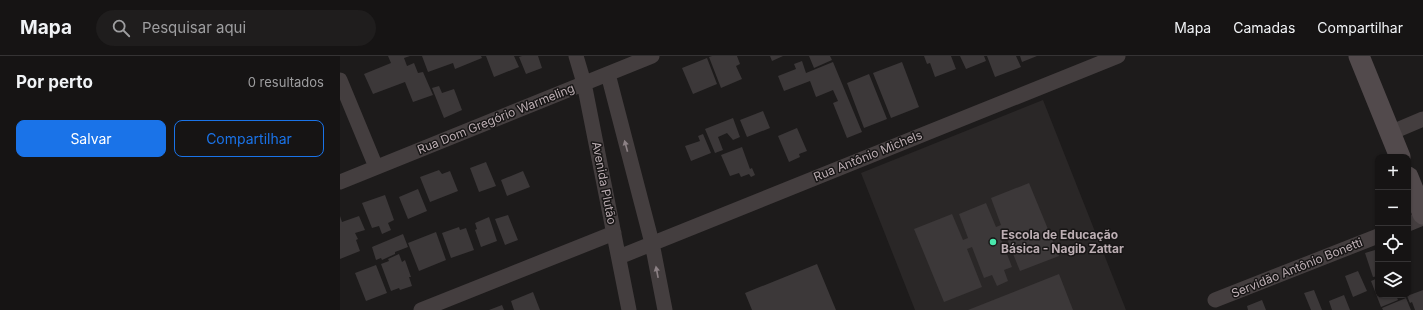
<!DOCTYPE html>
<html lang="pt">
<meta charset="utf-8">
<style>
:root{--surface:#161414;--page:#1f1d1d;--text:#f1f3f6;--muted:#9e9ea0;--line:#353334;--accent:#1a73e8}
body{margin:0;font-family:Inter,sans-serif;background:var(--page);color:var(--text)}
.controls{position:absolute;right:12px;bottom:12px;display:grid;overflow:hidden;border-radius:8px;box-shadow:0 1px 3px #0004}
.controls button{width:36px;height:36px;display:grid;place-items:center;padding:0;border:0;border-bottom:1px solid var(--line);background:var(--surface);color:var(--text);font:20px sans-serif}
.list{margin:0;padding:0;list-style:none}
h2{display:flex;justify-content:space-between;align-items:center;height:52px;margin:0;padding:0 16px;font-size:17px}
h2 small{font-size:13px;font-weight:400;color:var(--muted)}
.actions{display:flex;gap:8px;padding:12px 16px}
.actions a{flex:1;padding:9px 0;border:1px solid var(--accent);border-radius:8px;text-align:center;font-size:14px;color:var(--accent)}
.actions .main{background:var(--accent);color:#fff}
.icon{flex:none;width:22px;height:22px;fill:none;stroke:currentColor;stroke-width:2;stroke-linecap:round;stroke-linejoin:round}
.map{position:relative;flex:none;width:1083px;height:254px;overflow:hidden}
header{display:flex;align-items:center;gap:24px;box-sizing:border-box;height:56px;padding:0 20px;background:var(--surface);border-bottom:1px solid var(--line)}
header strong{font-size:19px}
nav{display:flex;gap:22px;margin-inline-start:auto;font-size:14px}
.search{width:280px;height:36px;background:var(--page);display:flex;align-items:center;gap:10px;box-sizing:border-box;padding:0 14px;border-radius:22px;color:var(--muted);font-size:15px}
main{display:flex}
aside{flex:1;background:var(--surface)}
.map>svg:first-child{display:block}
</style>
<header>
<strong>Mapa</strong>
<div class="search"><svg class="icon" aria-label="search" viewBox="0 0 24 24"><circle cx="10" cy="10" r="6"/><path d="M15 15l6 6"/></svg>Pesquisar aqui</div>
<nav><a>Mapa</a><a>Camadas</a><a>Compartilhar</a></nav>
</header>
<main>
<aside>
<h2>Por perto<small>0 resultados</small></h2>
<ul class="list">
</ul>
<div class="actions"><a class="main">Salvar</a><a>Compartilhar</a></div>
</aside>
<div class="map">
<svg width="1083" height="254" viewBox="0 0 1083 254">
<rect width="100%" height="100%" fill="#1d1b1b"/>
<!-- built -->
<path fill="#2a2727" d="M703 44 786 254H575L521 117Z"/>
<!-- building -->
<path fill="#3c3839" d="M48 0H70L64 2 67 10 74 7 78 17 83 16 93 39 73 46 65 26 33 38 24 18 51 7Z
M82 0H141L142 2 115 13 113 7 88 16Z
M146 0H174L179 11 154 21Z
M182 0H198L202 12 186 18 179 1Z
M372 0H397L400 8 396 10 402 23 381 32 369 1Z
M430 0H443L432 5Z
M469 0H490L492 4 474 12Z
M584 0H611L616 13 595 21 590 7 587 8Z
M620 0H644L646 5 626 13Z
M647 0H676L681 11 655 21Z
M680 0H697L682 6Z
M367 2 377 28 353 38 342 12Z
M462 5 466 17 493 6 522 76 507 82 493 47 498 45 493 34 476 41 470 25 444 35 438 20 456 13 454 8Z
M562 6 579 51 551 62 533 17Z
M529 18 547 63 524 72 507 27Z
M99 30 102 37 114 33 122 54 104 62 92 32Z
M423 55 430 72 407 81 400 64Z
M393 62 400 81 393 84 387 77 378 81 383 94 375 97 365 73Z
M457 72 467 95 459 98 460 101 449 106 438 80Z
M363 78 371 97 351 105 345 90 360 85 358 80Z
M402 91 410 113 412 112 415 119 411 121 409 118 401 121 399 117 390 120 381 99Z
M146 106 156 130 139 136 130 112Z
M99 114 102 118 110 115 118 135 90 146 80 121Z
M183 115 190 131 167 140 161 124Z
M689 127 719 200 680 215 665 178 660 180 672 211 664 214 668 225 657 230 652 219 644 222 632 191 627 193 642 231 604 246 574 173 612 158 623 184 628 182 619 158 646 147 656 171 661 169 651 142Z
M78 133 87 155 68 163 59 141Z
M45 139 54 164 48 167 51 174 42 178 39 170 32 172 22 147Z
M168 159 178 184 165 189 155 163Z
M0 160 2 166 19 160 25 174 15 177 18 183 16 184 20 195 0 203Z
M149 161 157 185 141 191 135 174 137 173 135 167Z
M119 171 120 174 126 172 134 194 111 202 102 177Z
M96 176 106 204 79 215 68 187Z
M63 178 68 191 55 196V198L42 204 41 202 36 204 32 191Z
M1035 194V197L1038 196V220L1033 221 1025 197Z
M59 198 62 206 65 204 71 221H69L72 230 60 234 59 232 51 235 41 208 49 205 48 203Z
M477 208 496 254H412L405 237Z
M36 209 47 237 26 245 15 217Z
M1018 215 1027 235 1013 241 1005 220Z
M719 218 733 254H628Z
M1038 222V239H1056L1058 244 1041 251 1031 225Z
M974 234 982 254H971L964 237Z
M1083 234V254H1075L1072 246 1070 247 1067 240Z
M193 236 200 254H174L171 245Z
M1004 239 1010 254H992L989 245Z
M1066 242 1071 254H1043L1042 252Z
M922 244 926 254H908L907 250Z
M162 249 164 254H149Z"/>
<g fill="none" stroke-linecap="round" stroke-linejoin="round">
<!-- street -->
<path stroke="#443e3f" stroke-width="15" d="M236 0 244 27 289 254
M268 18 312 187 325 254
M0 24 36 111
M1050 77 1083 63
M0 126 312 0
M1068 168 1083 162
M279 201 778 0
M875 244 1038 180
M81 254 274 177"/>
<!-- secondary -->
<path stroke="#524a4c" stroke-width="21" d="M1019 0 1060 101
M1068 121 1083 158"/>
</g>
<!-- one-way arrows -->
<defs><path id="oneway-solid" d="M-6-.8H1V-3.2L6.5 0L1 3.2V.8H-6Z"/></defs>
<g fill="#8c8185">
<use href="#oneway-solid" transform="translate(286 90) rotate(-105)"/>
<use href="#oneway-solid" transform="translate(317 216) rotate(-101)"/>
</g>
<!-- markers -->
<circle fill="#49e7ac" stroke="#181616" stroke-width="1.5" cx="653" cy="186" r="4"/>
<g text-anchor="middle" stroke-width="3" stroke-linejoin="round" paint-order="stroke">
<!-- street labels -->
<g font-size="12" fill="#bcaeb3" stroke="#181616">
<text transform="translate(156 63) rotate(-22)" y="4">Rua Dom Gregório Warmeling</text>
<text transform="translate(528 100) rotate(-22)" y="4">Rua Antônio Michels</text>
<text transform="translate(264 127) rotate(79)" y="4">Avenida Plutão</text>
<text transform="translate(957 212) rotate(-22)" y="4">Servidão Antônio Bonetti</text>
</g>
<!-- poi labels -->
<g font-size="12" font-weight="bold" fill="#bcaeb3" stroke="#181616" text-anchor="start">
<text x="661" y="183">Escola de Educação<tspan x="661" dy="14">Básica - Nagib Zattar</tspan></text>
</g>
</g>
</svg>
<div class="controls">
<button>+</button>
<button>−</button>
<button><svg class="icon" aria-label="locate" viewBox="0 0 24 24"><circle cx="12" cy="12" r="6"/><path d="M12 2v4M12 18v4M2 12h4M18 12h4"/></svg></button>
<button><svg class="icon" aria-label="layers" viewBox="0 0 24 24"><path d="M12 4l9 5-9 5-9-5zM3 14l9 5 9-5"/></svg></button>
</div>
</div>
</main>
